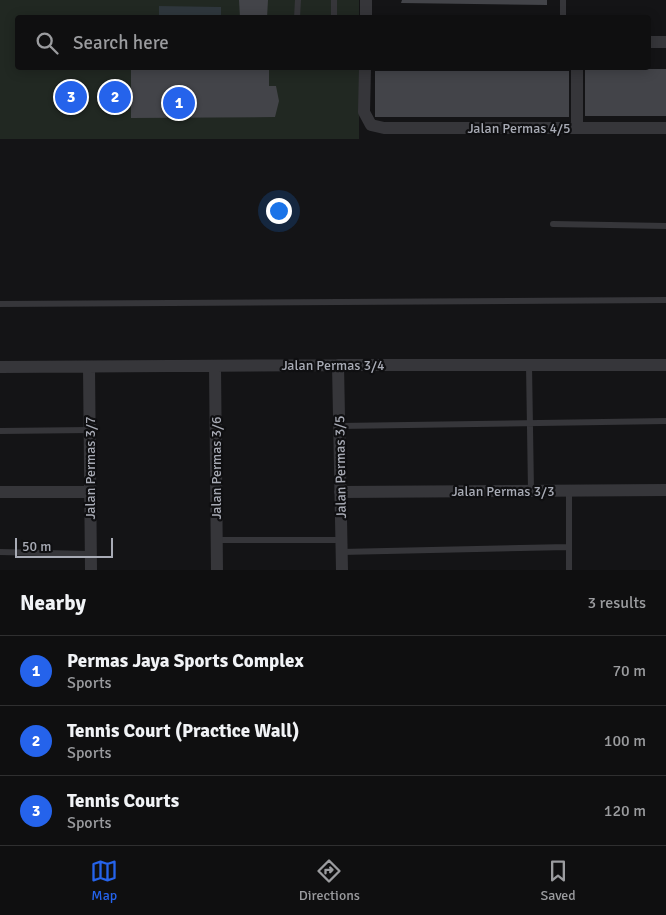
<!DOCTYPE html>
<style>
:root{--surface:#0f0f10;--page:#1d1d1e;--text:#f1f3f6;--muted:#9b9c9f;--line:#2f2f30;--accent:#2563eb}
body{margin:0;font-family:Signika,sans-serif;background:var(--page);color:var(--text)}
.scale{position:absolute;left:15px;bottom:12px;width:98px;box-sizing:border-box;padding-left:5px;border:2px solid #a8abb5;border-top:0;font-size:14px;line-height:18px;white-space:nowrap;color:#a8abb5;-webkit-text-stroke:4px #0f0f11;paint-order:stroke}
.you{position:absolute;left:278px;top:210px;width:18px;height:18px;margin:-12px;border:4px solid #fff;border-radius:50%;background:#1a73e8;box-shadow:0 0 0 8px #1a73e833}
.badge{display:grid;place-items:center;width:32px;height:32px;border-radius:50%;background:var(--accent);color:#fff;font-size:16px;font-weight:700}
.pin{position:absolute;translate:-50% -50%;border:2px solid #fff;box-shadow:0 1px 5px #0006}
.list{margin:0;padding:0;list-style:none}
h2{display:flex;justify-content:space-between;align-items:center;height:65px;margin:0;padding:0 20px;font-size:21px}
h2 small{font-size:16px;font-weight:400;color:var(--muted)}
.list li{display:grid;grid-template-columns:32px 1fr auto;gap:15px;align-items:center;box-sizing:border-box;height:70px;padding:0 20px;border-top:1px solid var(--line)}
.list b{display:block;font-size:19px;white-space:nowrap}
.list p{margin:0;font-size:16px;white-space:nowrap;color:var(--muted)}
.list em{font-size:16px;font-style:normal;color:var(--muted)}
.icon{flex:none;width:28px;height:28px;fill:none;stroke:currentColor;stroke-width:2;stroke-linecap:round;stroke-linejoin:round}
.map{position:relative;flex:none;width:666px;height:570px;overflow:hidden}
.search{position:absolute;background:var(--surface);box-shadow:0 2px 12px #0003;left:15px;right:15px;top:15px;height:55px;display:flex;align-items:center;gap:12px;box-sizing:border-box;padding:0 18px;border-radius:5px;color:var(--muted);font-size:19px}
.sheet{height:275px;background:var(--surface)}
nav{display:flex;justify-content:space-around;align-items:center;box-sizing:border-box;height:70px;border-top:1px solid var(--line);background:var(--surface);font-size:14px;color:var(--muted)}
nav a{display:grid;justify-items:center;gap:2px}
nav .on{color:var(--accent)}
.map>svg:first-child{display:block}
</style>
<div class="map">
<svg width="666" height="570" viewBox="0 0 666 570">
<rect width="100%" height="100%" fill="#141416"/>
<!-- green -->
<path fill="#212822" d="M0 0H359V17L18 18V68H359V139H0Z"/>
<!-- water -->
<path fill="#2f373d" d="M159 6 221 7V17H159Z"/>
<!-- building -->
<path fill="#434449" d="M239 0H268L267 18H240Z
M402 0H547V5L401 3Z
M131 68H269V86H276L279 101 275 117 131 118Z
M585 69H666V116H585Z
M375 71H569V117H375Z"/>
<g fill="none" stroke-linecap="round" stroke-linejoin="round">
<!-- service -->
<path stroke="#36363a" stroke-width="6" d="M297 18 298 0
M334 18V0
M563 18V0
M553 224 666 226
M0 304 666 300
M529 365 531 491
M339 426 666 421
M0 431 90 430
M216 540H341
M0 552 90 554
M341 552 568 547
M569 570V491"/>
<!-- minor -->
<path stroke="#36363a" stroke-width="12" d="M366 18V0
M648 42H666
M365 68 364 112 371 125 384 128H666
M577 128V68
M338 365 342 570
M215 366 217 570
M0 367 338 365H666
M89 367 91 570
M0 492H90
M340 492 666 490"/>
</g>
<g text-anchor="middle" stroke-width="4.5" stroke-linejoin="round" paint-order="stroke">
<!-- street labels -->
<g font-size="14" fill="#a8abb5" stroke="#0f0f11">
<text x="519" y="133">Jalan Permas 4/5</text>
<text x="333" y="370">Jalan Permas 3/4</text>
<text transform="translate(340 467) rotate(-91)" y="5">Jalan Permas 3/5</text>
<text transform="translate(90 468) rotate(-90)" y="5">Jalan Permas 3/7</text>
<text transform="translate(216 468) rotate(-90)" y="5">Jalan Permas 3/6</text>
<text x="503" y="496">Jalan Permas 3/3</text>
</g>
</g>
</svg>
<div class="scale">50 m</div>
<div class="you"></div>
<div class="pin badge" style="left:179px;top:103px">1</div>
<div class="pin badge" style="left:115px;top:97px">2</div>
<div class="pin badge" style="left:71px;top:97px">3</div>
<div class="search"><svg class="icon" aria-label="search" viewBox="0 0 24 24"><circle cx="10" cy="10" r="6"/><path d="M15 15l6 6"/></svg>Search here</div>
</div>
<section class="sheet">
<h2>Nearby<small>3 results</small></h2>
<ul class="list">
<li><span class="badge">1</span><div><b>Permas Jaya Sports Complex</b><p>Sports</p></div><em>70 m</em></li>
<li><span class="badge">2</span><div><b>Tennis Court (Practice Wall)</b><p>Sports</p></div><em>100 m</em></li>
<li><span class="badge">3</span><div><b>Tennis Courts</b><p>Sports</p></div><em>120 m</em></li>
</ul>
</section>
<nav>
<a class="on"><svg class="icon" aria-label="map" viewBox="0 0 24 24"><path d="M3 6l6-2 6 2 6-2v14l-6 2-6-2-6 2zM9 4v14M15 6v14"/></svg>Map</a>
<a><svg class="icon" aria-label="directions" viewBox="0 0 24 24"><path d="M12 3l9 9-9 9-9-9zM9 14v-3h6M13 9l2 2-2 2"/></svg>Directions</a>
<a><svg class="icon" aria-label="saved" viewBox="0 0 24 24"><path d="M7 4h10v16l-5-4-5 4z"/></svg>Saved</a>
</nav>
